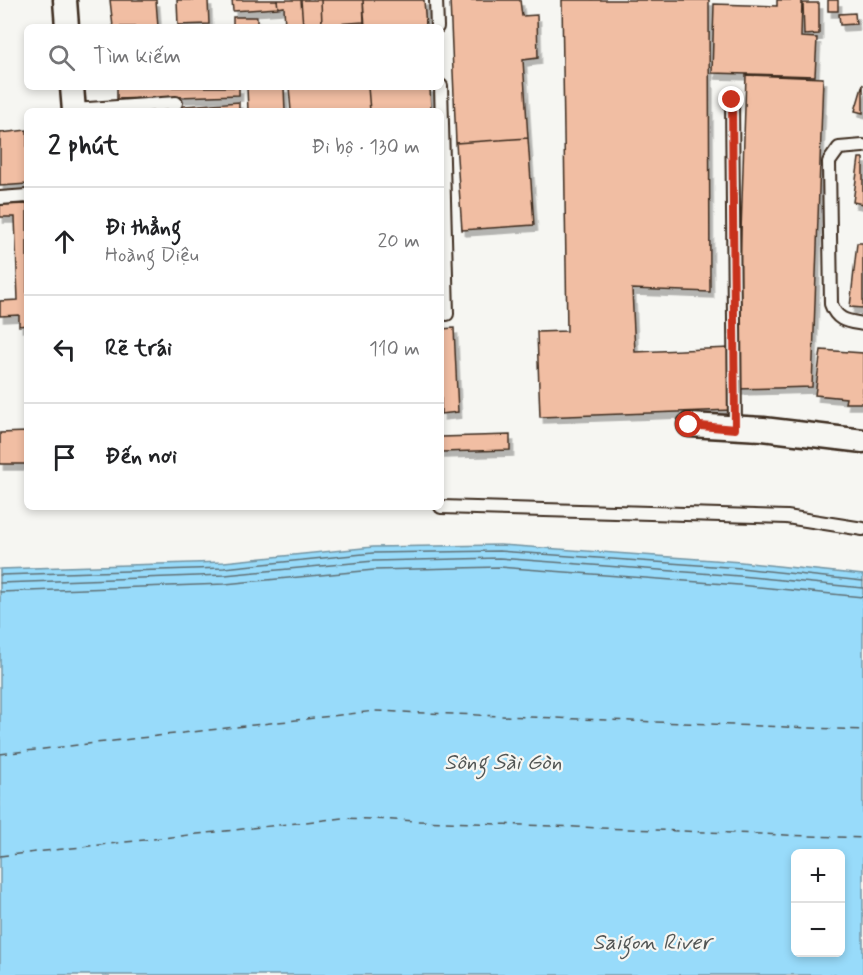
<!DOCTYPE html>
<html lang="vi">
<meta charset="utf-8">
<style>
:root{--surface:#fff;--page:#f2f2f2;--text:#202124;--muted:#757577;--line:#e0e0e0}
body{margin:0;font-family:Mynerve,sans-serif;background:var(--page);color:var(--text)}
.controls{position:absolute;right:18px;bottom:18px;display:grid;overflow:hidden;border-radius:9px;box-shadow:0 3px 9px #0003}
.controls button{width:54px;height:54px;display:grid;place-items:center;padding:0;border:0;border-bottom:2px solid var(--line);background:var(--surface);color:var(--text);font:30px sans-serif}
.stop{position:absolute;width:18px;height:18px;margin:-14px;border:4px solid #c8321e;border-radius:50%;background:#fff}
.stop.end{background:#c8321e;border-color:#fff;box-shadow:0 2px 6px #0008}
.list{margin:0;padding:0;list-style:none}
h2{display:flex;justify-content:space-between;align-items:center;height:78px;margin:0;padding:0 24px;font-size:26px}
h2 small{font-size:20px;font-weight:400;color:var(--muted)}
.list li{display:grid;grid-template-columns:39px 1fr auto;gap:18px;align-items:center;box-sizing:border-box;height:108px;padding:0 24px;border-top:2px solid var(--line)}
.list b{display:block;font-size:22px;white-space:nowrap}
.list p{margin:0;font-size:20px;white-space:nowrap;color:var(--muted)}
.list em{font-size:20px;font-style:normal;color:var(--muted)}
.icon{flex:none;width:33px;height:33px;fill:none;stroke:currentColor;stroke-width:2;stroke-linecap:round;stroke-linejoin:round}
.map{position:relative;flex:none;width:863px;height:975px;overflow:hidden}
.search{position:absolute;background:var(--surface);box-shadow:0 3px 9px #0003;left:24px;top:24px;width:420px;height:66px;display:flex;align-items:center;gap:15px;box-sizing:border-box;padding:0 21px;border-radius:9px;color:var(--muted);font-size:22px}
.panel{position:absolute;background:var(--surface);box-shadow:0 3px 9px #0003;left:24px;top:108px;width:420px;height:402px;border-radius:9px}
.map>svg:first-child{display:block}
</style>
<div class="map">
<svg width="863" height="975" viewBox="0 0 863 975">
<defs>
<filter id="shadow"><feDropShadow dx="3.5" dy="6" stdDeviation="0" flood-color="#0004"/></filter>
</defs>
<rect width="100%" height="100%" fill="#f6f6f2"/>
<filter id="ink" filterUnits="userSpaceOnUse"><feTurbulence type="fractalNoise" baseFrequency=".0167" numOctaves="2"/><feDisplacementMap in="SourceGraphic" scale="12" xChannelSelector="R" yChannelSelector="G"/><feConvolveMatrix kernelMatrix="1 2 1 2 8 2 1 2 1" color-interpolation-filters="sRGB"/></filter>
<g filter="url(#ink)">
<!-- water -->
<path fill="#98dbfa" stroke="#7394a2" stroke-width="1.5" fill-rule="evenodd" d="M500 545 741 562 863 575V975H0V569L224 562 373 547ZM796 854H840V952H796Z"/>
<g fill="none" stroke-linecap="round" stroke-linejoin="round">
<!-- shore -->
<path stroke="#607176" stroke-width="1.5" d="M0 575 224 568 373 553 499 551 741 568 863 581
M0 583 225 575 374 561 499 558 740 576 863 588
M0 592 225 584 374 570 499 567 739 585 863 597"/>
<!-- ferry -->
<path stroke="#525655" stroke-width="1.5" stroke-dasharray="8 6" stroke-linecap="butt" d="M0 754 375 711 863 730
M0 856 342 818 863 838"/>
</g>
<!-- building -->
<path fill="#f1bea3" stroke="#3b2a1e" stroke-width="1.5" filter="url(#shadow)" d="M110 0H156L158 27H113Z
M177 0H208L209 24 178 25Z
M232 0H277L278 8 233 11Z
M277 0H301L303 26 285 27 284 7 278 8Z
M301 0H321L322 25 303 26Z
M321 0H363L364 22 322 25Z
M363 0H424L426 27H365Z
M450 0H520L522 16 537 15 538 58 523 60 528 138 456 143Z
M562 0H709L710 292 632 289 635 352 730 348 732 410 540 417 537 332 567 331Z
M777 0H802L801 37 817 38 815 76 712 73 714 4 777 6Z
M828 0H838V11H828Z
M803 3H819V34L804 35Z
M855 13 856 24 840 25 839 14Z
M233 17H257V27H233Z
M364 22 365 27H291L322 25Z
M746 75 823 78 812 387 736 389Z
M863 84V113L855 111Z
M117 87H239V95L117 99Z
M247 87H284L285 111H248Z
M289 87H368L370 111H291Z
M368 87H430L431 111H370Z
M239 102V111H116Z
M27 130V184L0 186V133Z
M528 138 534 225 462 230 456 143Z
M859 158H863V204L853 202Z
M27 204V325L19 326V315L0 316V301L18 300 15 217H0V205Z
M857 243H863V308L850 307Z
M454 328 458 412 441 414V329Z
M821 350 863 353V403H845L846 398 815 395Z
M27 432V464H0V433Z
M510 435V450L441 452V437Z"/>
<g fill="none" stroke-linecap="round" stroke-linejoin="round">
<!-- lane casing -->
<g stroke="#3b2a1e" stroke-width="16">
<path id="lane" d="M436 0 437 27
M441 86 447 314
M732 100 735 429
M74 110 176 103
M863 146 839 148 829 162 831 304C837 321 847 321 863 324
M0 198 27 196
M441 507 787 517 863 529"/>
</g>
<!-- street casing -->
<g stroke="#3b2a1e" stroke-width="27">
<path id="street" d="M65 0 67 27
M72 87 74 111
M689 425 763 429 863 441"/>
</g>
<!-- lane -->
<use href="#lane" stroke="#f6f6f2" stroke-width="12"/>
<!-- street -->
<use href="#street" stroke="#f6f6f2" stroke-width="22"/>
</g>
</g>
<g fill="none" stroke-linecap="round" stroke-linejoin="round" filter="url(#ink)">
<!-- route -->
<path stroke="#c8321e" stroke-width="8" d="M689 425 735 429 732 100"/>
</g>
<g text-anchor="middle" stroke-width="4.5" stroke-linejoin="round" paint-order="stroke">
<!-- water labels -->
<g font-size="22" font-style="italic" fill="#525655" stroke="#f6f6f2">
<text x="503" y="769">Sông Sài Gòn</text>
<text x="652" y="949">Saigon River</text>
</g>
</g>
</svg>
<div class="controls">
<button>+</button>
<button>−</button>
</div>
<div class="stop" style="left:689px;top:425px"></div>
<div class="stop end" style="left:732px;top:100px"></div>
<div class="search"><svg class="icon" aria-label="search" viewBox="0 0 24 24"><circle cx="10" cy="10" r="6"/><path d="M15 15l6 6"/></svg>Tìm kiếm</div>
<section class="panel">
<h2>2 phút<small>Đi bộ · 130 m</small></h2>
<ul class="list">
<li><svg class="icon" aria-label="ahead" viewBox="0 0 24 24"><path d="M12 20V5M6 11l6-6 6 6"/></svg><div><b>Đi thẳng</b><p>Hoàng Diệu</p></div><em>20 m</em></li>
<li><svg class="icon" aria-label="left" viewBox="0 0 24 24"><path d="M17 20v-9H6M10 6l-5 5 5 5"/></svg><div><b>Rẽ trái</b></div><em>110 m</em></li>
<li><svg class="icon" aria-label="arrive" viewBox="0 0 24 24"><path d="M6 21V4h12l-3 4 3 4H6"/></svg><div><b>Đến nơi</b></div></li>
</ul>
</section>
</div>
